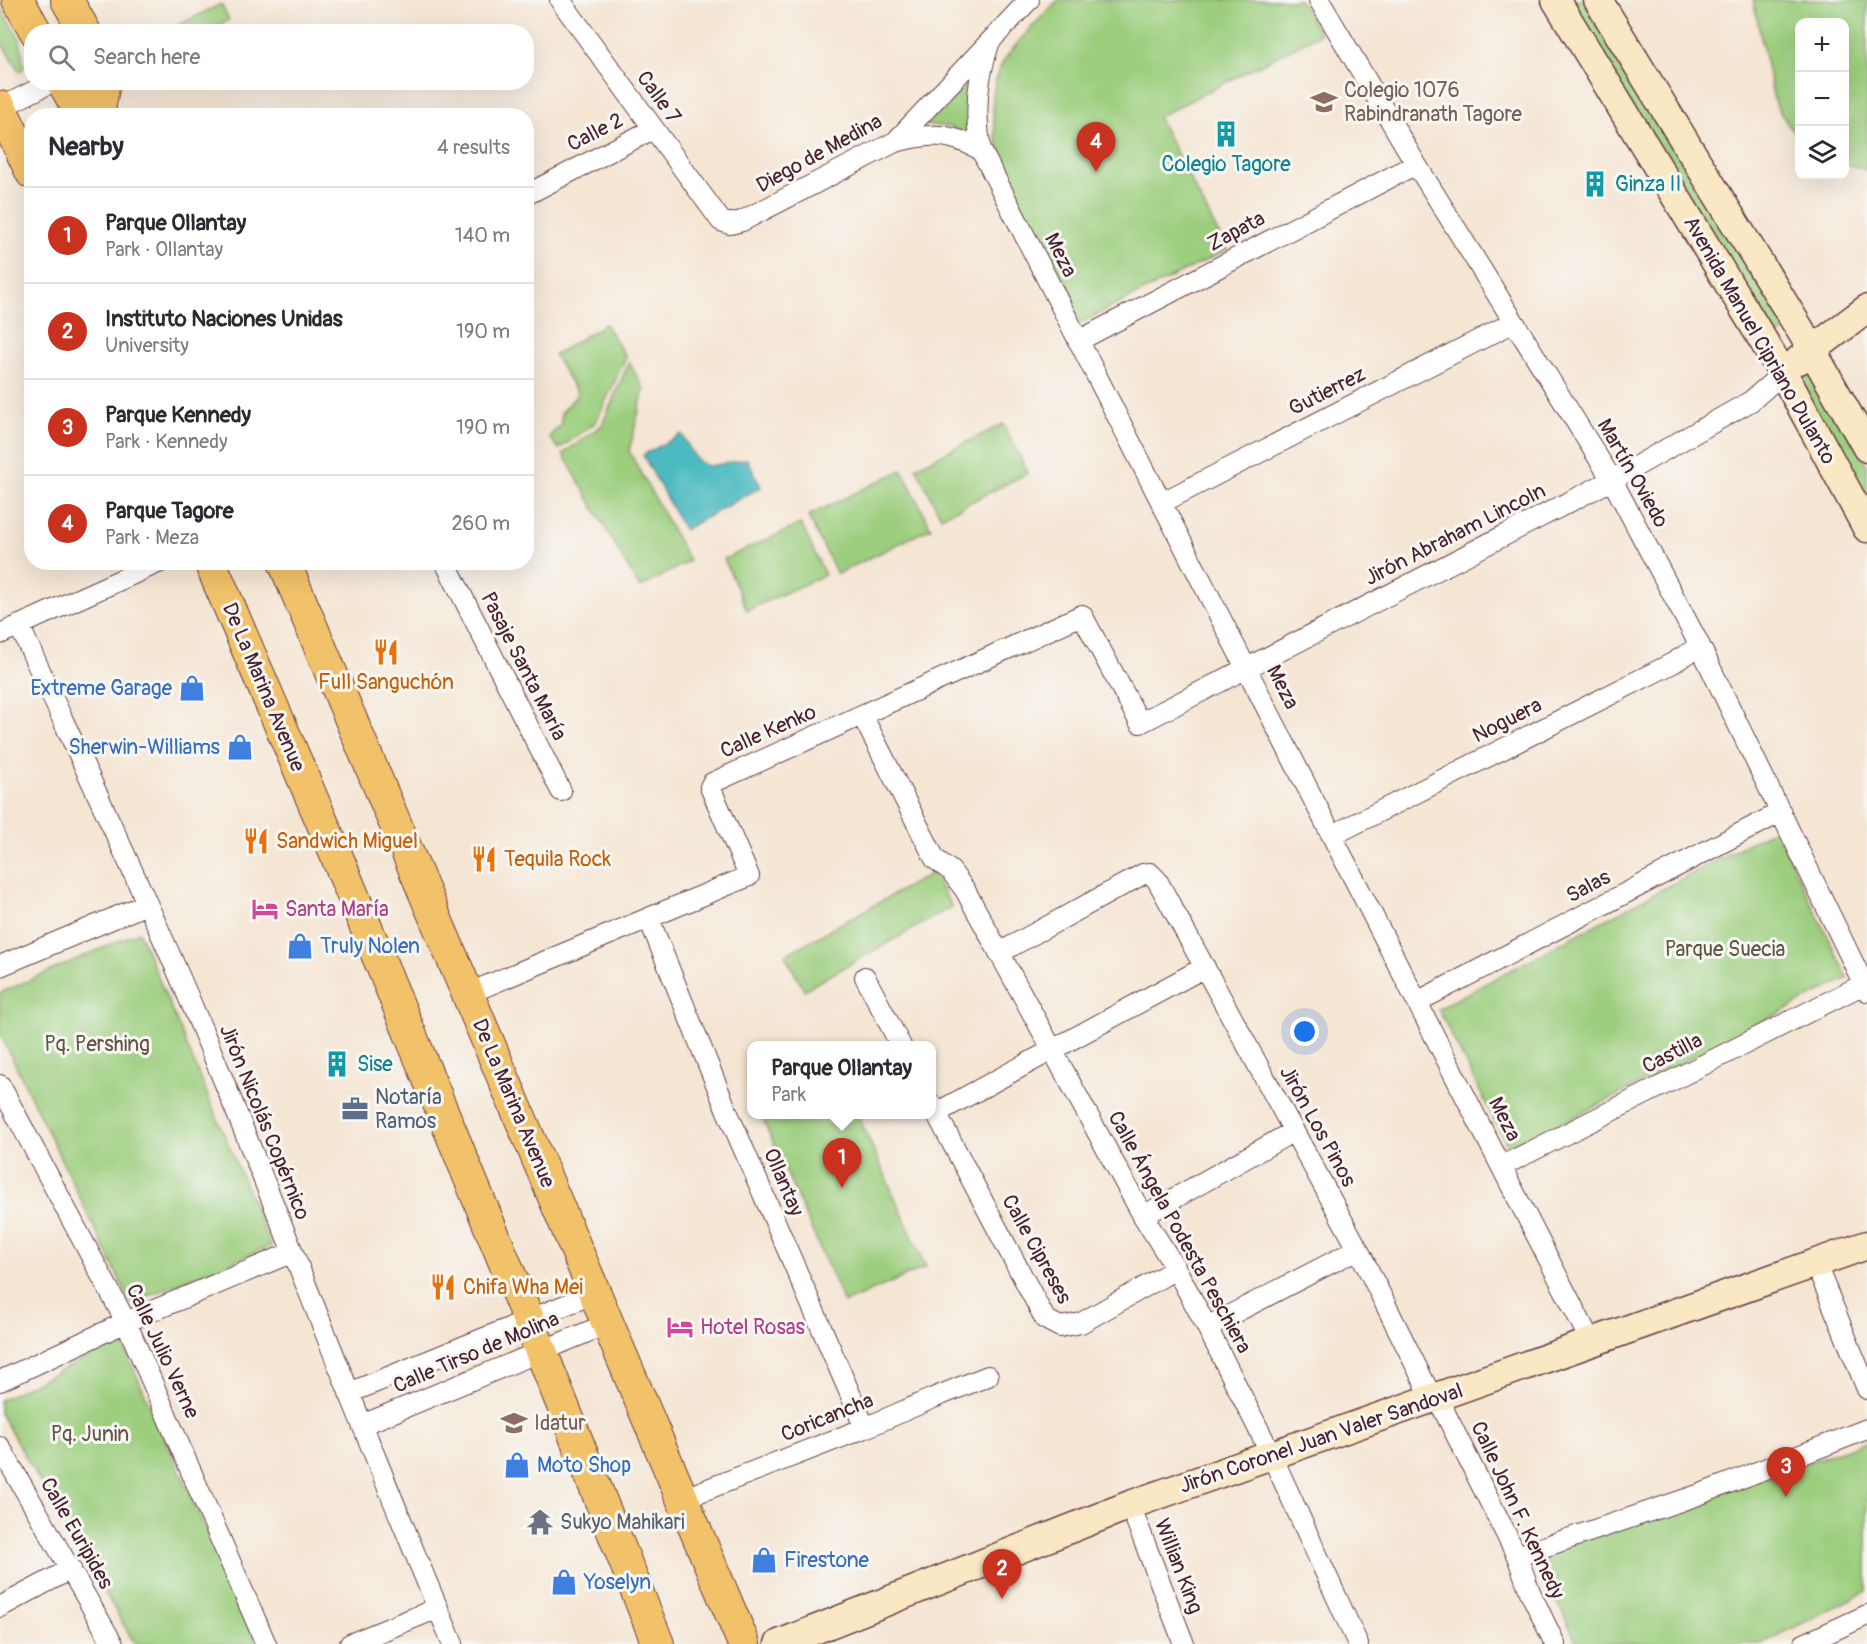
<!DOCTYPE html>
<meta charset="utf-8">
<style>
:root{--surface:#fff;--page:#f2f2f3;--text:#2b2b33;--muted:#7c7c81;--line:#e1e1e2;--accent:#c8321e}
body{margin:0;font-family:Pangolin,sans-serif;background:var(--page);color:var(--text)}
.controls{position:absolute;right:18px;top:18px;display:grid;overflow:hidden;border-radius:12px;box-shadow:0 6px 24px #0002}
.controls button{width:54px;height:54px;display:grid;place-items:center;padding:0;border:0;border-bottom:2px solid var(--line);background:var(--surface);color:var(--text);font:30px sans-serif}
.you{position:absolute;left:1305px;top:1032px;width:21px;height:21px;margin:-15px;border:4px solid #fff;border-radius:50%;background:#1a73e8;box-shadow:0 0 0 9px #1a73e833}
.badge{display:grid;place-items:center;width:39px;height:39px;border-radius:50%;background:var(--accent);color:#fff;font-size:20px;font-weight:700}
.pin{position:absolute;translate:-50% -50px;filter:drop-shadow(0 2px 3px #0008)}
.pin::after{content:'';position:absolute;top:32px;width:21px;height:18px;background:inherit;clip-path:polygon(0 0,100% 0,50% 100%)}
.popup{position:absolute;left:747px;top:1041px;width:189px;height:78px;box-sizing:border-box;display:grid;place-content:center;border-radius:12px;background:var(--surface);filter:drop-shadow(0 2px 4px #0005);font-size:20px;white-space:nowrap;color:var(--muted)}
.popup b{font-size:22px;color:var(--text)}
.popup::after{content:'';position:absolute;left:50%;top:100%;margin-left:-12px;border:12px solid transparent;border-top-color:var(--surface)}
.list{margin:0;padding:0;list-style:none}
h2{display:flex;justify-content:space-between;align-items:center;height:78px;margin:0;padding:0 24px;font-size:26px}
h2 small{font-size:20px;font-weight:400;color:var(--muted)}
.list li{display:grid;grid-template-columns:39px 1fr auto;gap:18px;align-items:center;box-sizing:border-box;height:96px;padding:0 24px;border-top:2px solid var(--line)}
.list b{display:block;font-size:22px;white-space:nowrap}
.list p{margin:0;font-size:20px;white-space:nowrap;color:var(--muted)}
.list em{font-size:20px;font-style:normal;color:var(--muted)}
.icon{flex:none;width:33px;height:33px;fill:none;stroke:currentColor;stroke-width:2;stroke-linecap:round;stroke-linejoin:round}
.map{position:relative;flex:none;width:1867px;height:1644px;overflow:hidden}
.search{position:absolute;background:var(--surface);box-shadow:0 6px 24px #0002;left:24px;top:24px;width:510px;height:66px;display:flex;align-items:center;gap:15px;box-sizing:border-box;padding:0 21px;border-radius:24px;color:var(--muted);font-size:22px}
.panel{position:absolute;background:var(--surface);box-shadow:0 6px 24px #0002;left:24px;top:108px;width:510px;height:462px;border-radius:24px}
.map>svg:first-child{display:block}
</style>
<div class="map">
<svg width="1867" height="1644" viewBox="0 0 1867 1644">
<rect width="100%" height="100%" fill="#f6f6f2"/>
<filter id="ink" filterUnits="userSpaceOnUse"><feTurbulence type="fractalNoise" baseFrequency=".0167" numOctaves="2"/><feDisplacementMap in="SourceGraphic" scale="12" xChannelSelector="R" yChannelSelector="G"/><feConvolveMatrix kernelMatrix="1 2 1 2 8 2 1 2 1" color-interpolation-filters="sRGB"/></filter>
<filter id="wash" filterUnits="userSpaceOnUse"><feTurbulence type="fractalNoise" baseFrequency=".008" numOctaves="4" result="noise"/><feDisplacementMap in="SourceGraphic" scale="24" xChannelSelector="R" yChannelSelector="G"/><feGaussianBlur stdDeviation="1.35" result="paint"/><feColorMatrix in="noise" values="0 0 0 0 0 0 0 0 0 0 0 0 0 0 0 0 0 1.4 0 .05"/><feComposite in="paint" operator="in"/></filter>
<g filter="url(#wash)">
<rect width="100%" height="100%" fill="#f5e5d3"/>
<!-- green -->
<path fill="#9cce7e" stroke="#737654" stroke-width="1.5" d="M1058 0H1300L1320 34 1158 117 1227 250 1080 323 1009 183C996 145 981 90 1008 55 1023 35 1041 18 1058 0Z
M1566 0H1589L1786 323 1784 332 1776 337Z
M1753 0H1867V170L1845 164 1844 22H1800L1799 135 1789 126 1775 104Z
M221 4 229 20 207 31H167Z
M0 7 20 39 24 67 20 72 0 41Z
M969 83 967 102 971 137 950 127 920 124 946 105Z
M605 324 626 357 596 422 559 449 549 437 561 424V413L578 394 554 355Z
M629 362 644 389 629 451 689 561 640 588 563 454 602 425Z
M1812 376 1867 465V507L1801 385 1804 380Z
M1003 424 1028 473 941 517 916 467Z
M902 470 931 528 837 574 808 516Z
M801 524 825 575 747 610 724 559Z
M1775 829 1848 978 1510 1150 1438 1009Z
M932 873 952 907 804 990 785 955Z
M139 932 271 1246 131 1303 0 1033V993Z
M761 1115H858L926 1267 844 1303Z
M121 1341 258 1644H135L0 1413V1400Z
M1867 1442V1591L1761 1644H1578L1538 1564 1544 1552Z"/>
<!-- water -->
<path fill="#4cbbc1" stroke="#4b6d76" stroke-width="1.5" d="M682 434C689 447 695 464 710 466L747 459 761 487 684 530 643 455Z"/>
</g>
<g filter="url(#ink)">
<g fill="none" stroke-linecap="round" stroke-linejoin="round">
<!-- street casing -->
<g stroke="#643d44" stroke-width="22">
<path id="street" d="M560 0 721 221 730 224 742 221 895 142 1029 0
M1319 0 1416 164 1612 480 1700 646 1867 991
M989 44C977 79 974 114 981 150L1591 1342
M0 108 52 82
M895 142C930 133 948 132 981 150
M526 195 653 129
M1078 341 1416 164
M1163 502 1514 322
M445 562 561 791
M19 625C87 773 158 921 220 1072 298 1262 372 1455 453 1644
M0 634 160 562
M862 715 935 859 951 871 965 890 1143 1216 1176 1269 1207 1327 1271 1454 1358 1644
M1333 835 1671 664 1700 646
M649 919 727 1111 865 1428
M999 953 1143 874 1150 873 1157 880 1358 1249 1432 1398
M0 966 147 904
M865 977 901 1046
M467 994 749 876 710 787 712 783 1082 615 1140 723 1612 480 1751 401 1783 373
M1417 1002 1781 812
M0 1085 126 1322 266 1644
M932 1105 1045 1319 1060 1327 1081 1323 1176 1269
M936 1113 1205 967
M1502 1166 1864 984
M1143 1216 1294 1131
M1815 1262 1867 1389
M1207 1327 1358 1249
M0 1381 126 1322 293 1252
M349 1393 595 1293
M1437 1397 1517 1556 1530 1592 1555 1644
M362 1425 607 1324
M0 1447 113 1644
M682 1499 865 1428 933 1398 988 1376
M1130 1505 1184 1644
M1517 1556 1698 1495 1867 1429
M0 1607 71 1569
M350 1644 438 1608
M1804 1644 1867 1615"/>
</g>
<!-- secondary casing -->
<g stroke="#643d44" stroke-width="31">
<path id="secondary" d="M1556 0 1783 373 1867 528
M1598 0 1804 336 1867 448
M1799 360 1867 309
M779 1644 1130 1505 1867 1245"/>
</g>
<!-- primary casing -->
<g stroke="#643d44" stroke-width="34">
<path id="primary" d="M18 0 36 32
M67 0 85 32
M63 82 82 116
M0 107 32 173
M98 116 104 82
M210 562 332 845 529 1321 658 1644
M284 562 744 1644"/>
</g>
<!-- street -->
<use href="#street" stroke="#fff" stroke-width="20"/>
<!-- secondary -->
<use href="#secondary" stroke="#fae7c3" stroke-width="28"/>
<!-- primary -->
<use href="#primary" stroke="#f2c26a" stroke-width="32"/>
</g>
</g>
<!-- icons -->
<defs>
<g id="school-bare" transform="scale(2.07)"><path d="M0-5L7-2L0 1L-7-2ZM-4 1L0 2.5L4 1V4Q0 6-4 4Z" fill="#8d6e63" stroke="#f6f6f2" stroke-width="2.5" paint-order="stroke"/></g>
<g id="building-bare" transform="scale(2.07)"><path d="M-4-6H4V6H1V3H-1V6H-4ZM-2.5-4.3h1.7v1.8h-1.7ZM.8-4.3h1.7v1.8H.8ZM-2.5-1h1.7V.8h-1.7ZM.8-1h1.7V.8H.8Z" fill="#0f9aa8" stroke="#f6f6f2" stroke-width="2.5" paint-order="stroke"/></g>
<g id="restaurant-bare" transform="scale(2.07)"><path d="M-5-6h1v4h1v-4h1v4h1v-4h1v5L-1.5 .5V6h-2V.5L-5-1ZM5-6V6H3V1.5H1.5Q1.5-4 5-6Z" fill="#e8710a" stroke="#f6f6f2" stroke-width="2.5" paint-order="stroke"/></g>
<g id="shop-bare" transform="scale(2.07)"><path d="M-5-2.5h2.3a2.7 3.5 0 0 1 5.4 0H5L5.5 6h-11ZM-1.5-2.5h3a1.5 2.3 0 0 0-3 0Z" fill="#3f7fe0" stroke="#f6f6f2" stroke-width="2.5" paint-order="stroke"/></g>
<g id="hotel-bare" transform="scale(2.07)"><path d="M-6-4.5h1.5V1H6V5H4.5V3h-9V5H-6ZM-4 0a1.8 1.8 0 1 1 3.6 0ZM.5 0V-2.5h3Q6-2.5 6 0Z" fill="#d1479c" stroke="#f6f6f2" stroke-width="2.5" paint-order="stroke"/></g>
<g id="office-bare" transform="scale(2.07)"><path d="M-6-3h4V-5.5h4V-3h4V5H-6ZM-1-4.5V-3h2v-1.5ZM-6 0V1H6V0Z" fill="#5c6f8a" stroke="#f6f6f2" stroke-width="2.5" paint-order="stroke"/></g>
<g id="temple-bare" transform="scale(2.07)"><path d="M0-6L5-2H3V0L6.5 2.5H4V6H1.5V3h-3V6H-4V2.5H-6.5L-3 0V-2H-5Z" fill="#6b7280" stroke="#f6f6f2" stroke-width="2.5" paint-order="stroke"/></g>
</defs>
<g fill-rule="evenodd">
<use href="#school-bare" x="1324" y="102"/>
<use href="#building-bare" x="1226" y="134"/>
<use href="#building-bare" x="1595" y="184"/>
<use href="#restaurant-bare" x="386" y="652"/>
<use href="#shop-bare" x="192" y="688"/>
<use href="#shop-bare" x="240" y="747"/>
<use href="#restaurant-bare" x="256" y="841"/>
<use href="#restaurant-bare" x="484" y="859"/>
<use href="#hotel-bare" x="265" y="909"/>
<use href="#shop-bare" x="300" y="946"/>
<use href="#building-bare" x="337" y="1064"/>
<use href="#office-bare" x="355" y="1109"/>
<use href="#restaurant-bare" x="443" y="1287"/>
<use href="#hotel-bare" x="680" y="1327"/>
<use href="#school-bare" x="514" y="1423"/>
<use href="#shop-bare" x="517" y="1465"/>
<use href="#temple-bare" x="540" y="1522"/>
<use href="#shop-bare" x="764" y="1560"/>
<use href="#shop-bare" x="564" y="1582"/>
</g>
<g text-anchor="middle" stroke-width="6" stroke-linejoin="round" paint-order="stroke">
<!-- education labels -->
<g font-size="21" fill="#785e54" stroke="#f6f6f2" text-anchor="start">
<text x="1344" y="97">Colegio 1076<tspan x="1344" dy="24">Rabindranath Tagore</tspan></text>
<text x="534" y="1430">Idatur</text>
</g>
<!-- street labels -->
<g font-size="21" fill="#4a1f2b" stroke="#f6f6f2">
<text transform="translate(659 97) rotate(54)" y="7">Calle 7</text>
<text transform="translate(595 132) rotate(-27)" y="7">Calle 2</text>
<text transform="translate(819 153) rotate(-29)" y="7">Diego de Medina</text>
<text transform="translate(1236 231) rotate(-28)" y="7">Zapata</text>
<text transform="translate(1061 255) rotate(63)" y="7">Meza</text>
<text transform="translate(1760 340) rotate(60)" y="7">Avenida Manuel Cipriano Dulanto</text>
<text transform="translate(1327 391) rotate(-27)" y="7">Gutierrez</text>
<text transform="translate(1633 473) rotate(60)" y="7">Martín Oviedo</text>
<text transform="translate(1455 534) rotate(-27)" y="7">Jirón Abraham Lincoln</text>
<text transform="translate(524 666) rotate(63)" y="7">Pasaje Santa María</text>
<text transform="translate(264 687) rotate(67)" y="7">De La Marina Avenue</text>
<text transform="translate(1283 687) rotate(63)" y="7">Meza</text>
<text transform="translate(1507 720) rotate(-27)" y="7">Noguera</text>
<text transform="translate(768 731) rotate(-24)" y="7">Calle Kenko</text>
<text transform="translate(1588 886) rotate(-28)" y="7">Salas</text>
<text transform="translate(1672 1053) rotate(-27)" y="7">Castilla</text>
<text transform="translate(514 1103) rotate(67)" y="7">De La Marina Avenue</text>
<text transform="translate(1505 1119) rotate(63)" y="7">Meza</text>
<text transform="translate(265 1122) rotate(68)" y="7">Jirón Nicolás Copérnico</text>
<text transform="translate(1318 1126) rotate(61)" y="7">Jirón Los Pinos</text>
<text transform="translate(784 1182) rotate(67)" y="7">Ollantay</text>
<text transform="translate(1180 1232) rotate(61)" y="7">Calle Ángela Podesta Peschiera</text>
<text transform="translate(1037 1249) rotate(61)" y="7">Calle Cipreses</text>
<text transform="translate(163 1351) rotate(65)" y="7">Calle Julio Verne</text>
<text transform="translate(476 1352) rotate(-23)" y="7">Calle Tirso de Molina</text>
<text transform="translate(827 1417) rotate(-22)" y="7">Coricancha</text>
<text transform="translate(1321 1438) rotate(-19)" y="7">Jirón Coronel Juan Valer Sandoval</text>
<text transform="translate(1518 1510) rotate(65)" y="7">Calle John F. Kennedy</text>
<text transform="translate(77 1533) rotate(60)" y="7">Calle Euripides</text>
<text transform="translate(1179 1566) rotate(69)" y="7">Willian King</text>
</g>
<!-- culture labels -->
<g font-size="21" fill="#0d838f" stroke="#f6f6f2" text-anchor="start">
<text x="1226" y="171" text-anchor="middle">Colegio Tagore</text>
<text x="1615" y="191">Ginza II</text>
<text x="357" y="1071">Sise</text>
</g>
<!-- food labels -->
<g font-size="21" fill="#c56008" stroke="#f6f6f2" text-anchor="start">
<text x="386" y="689" text-anchor="middle">Full Sanguchón</text>
<text x="276" y="848">Sandwich Miguel</text>
<text x="504" y="866">Tequila Rock</text>
<text x="463" y="1294">Chifa Wha Mei</text>
</g>
<!-- shop labels -->
<g font-size="21" fill="#366cbe" stroke="#f6f6f2" text-anchor="start">
<text x="172" y="695" text-anchor="end">Extreme Garage</text>
<text x="220" y="754" text-anchor="end">Sherwin-Williams</text>
<text x="320" y="953">Truly Nolen</text>
<text x="537" y="1472">Moto Shop</text>
<text x="784" y="1567">Firestone</text>
<text x="584" y="1589">Yoselyn</text>
</g>
<!-- hotel labels -->
<g font-size="21" fill="#b23c85" stroke="#f6f6f2" text-anchor="start">
<text x="285" y="916">Santa María</text>
<text x="700" y="1334">Hotel Rosas</text>
</g>
<!-- park labels -->
<g font-size="21" fill="#635444" stroke="#f6f6f2">
<text x="1725" y="956">Parque Suecia</text>
<text x="97" y="1051">Pq. Pershing</text>
<text x="90" y="1441">Pq. Junin</text>
</g>
<!-- service labels -->
<g font-size="21" fill="#4e5e75" stroke="#f6f6f2" text-anchor="start">
<text x="375" y="1104">Notaría<tspan x="375" dy="24">Ramos</tspan></text>
</g>
<!-- worship labels -->
<g font-size="21" fill="#5b616d" stroke="#f6f6f2" text-anchor="start">
<text x="560" y="1529">Sukyo Mahikari</text>
</g>
</g>
</svg>
<div class="controls">
<button>+</button>
<button>−</button>
<button><svg class="icon" aria-label="layers" viewBox="0 0 24 24"><path d="M12 4l9 5-9 5-9-5zM3 14l9 5 9-5"/></svg></button>
</div>
<div class="you"></div>
<div class="pin badge" style="left:842px;top:1188px">1</div>
<div class="popup"><b>Parque Ollantay</b>Park</div>
<div class="pin badge" style="left:1002px;top:1599px">2</div>
<div class="pin badge" style="left:1786px;top:1497px">3</div>
<div class="pin badge" style="left:1096px;top:172px">4</div>
<div class="search"><svg class="icon" aria-label="search" viewBox="0 0 24 24"><circle cx="10" cy="10" r="6"/><path d="M15 15l6 6"/></svg>Search here</div>
<section class="panel">
<h2>Nearby<small>4 results</small></h2>
<ul class="list">
<li><span class="badge">1</span><div><b>Parque Ollantay</b><p>Park · Ollantay</p></div><em>140 m</em></li>
<li><span class="badge">2</span><div><b>Instituto Naciones Unidas</b><p>University</p></div><em>190 m</em></li>
<li><span class="badge">3</span><div><b>Parque Kennedy</b><p>Park · Kennedy</p></div><em>190 m</em></li>
<li><span class="badge">4</span><div><b>Parque Tagore</b><p>Park · Meza</p></div><em>260 m</em></li>
</ul>
</section>
</div>
